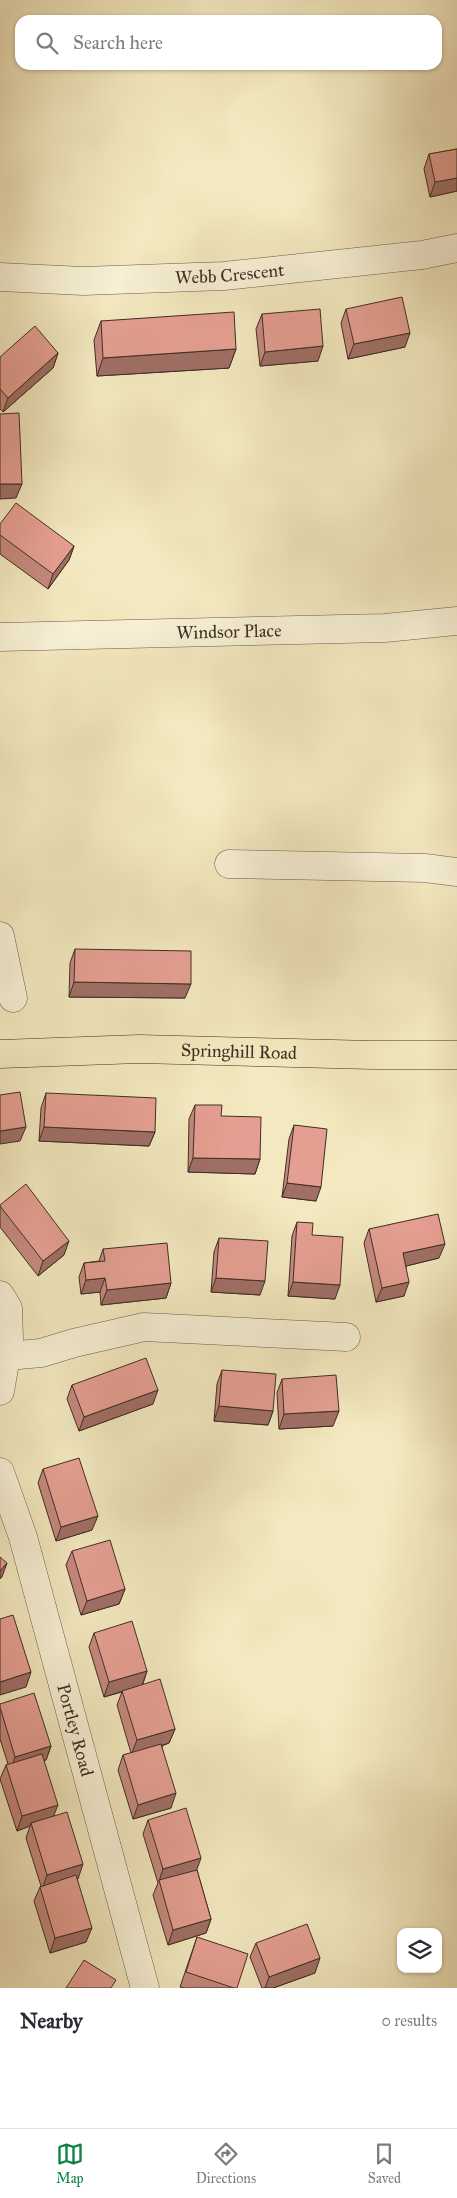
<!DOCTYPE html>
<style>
:root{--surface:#fff;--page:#f2f2f3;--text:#2b2b33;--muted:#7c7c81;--line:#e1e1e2;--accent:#0b8043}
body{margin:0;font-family:"IM FELL Great Primer",serif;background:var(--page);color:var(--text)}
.controls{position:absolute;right:15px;bottom:15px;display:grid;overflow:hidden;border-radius:10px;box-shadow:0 1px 4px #0004}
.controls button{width:45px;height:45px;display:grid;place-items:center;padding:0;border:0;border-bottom:1px solid var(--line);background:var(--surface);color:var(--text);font:25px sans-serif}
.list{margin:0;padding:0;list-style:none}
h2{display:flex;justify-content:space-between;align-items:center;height:65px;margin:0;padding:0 20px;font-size:21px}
h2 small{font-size:16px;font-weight:400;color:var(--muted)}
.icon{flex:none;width:28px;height:28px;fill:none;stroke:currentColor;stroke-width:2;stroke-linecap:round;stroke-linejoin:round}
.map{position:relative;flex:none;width:457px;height:1988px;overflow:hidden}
.search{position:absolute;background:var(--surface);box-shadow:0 1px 4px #0004;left:15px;right:15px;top:15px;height:55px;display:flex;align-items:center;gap:12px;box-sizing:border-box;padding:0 18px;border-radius:15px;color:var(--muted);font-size:19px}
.sheet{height:140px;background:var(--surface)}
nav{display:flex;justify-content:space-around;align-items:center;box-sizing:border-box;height:70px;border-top:1px solid var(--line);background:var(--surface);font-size:14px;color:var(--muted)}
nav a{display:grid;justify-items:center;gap:2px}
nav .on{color:var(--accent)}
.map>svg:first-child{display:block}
</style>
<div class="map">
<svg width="457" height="1988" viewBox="0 0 457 1988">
<rect width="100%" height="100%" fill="#f3e8bf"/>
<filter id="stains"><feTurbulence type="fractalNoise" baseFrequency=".004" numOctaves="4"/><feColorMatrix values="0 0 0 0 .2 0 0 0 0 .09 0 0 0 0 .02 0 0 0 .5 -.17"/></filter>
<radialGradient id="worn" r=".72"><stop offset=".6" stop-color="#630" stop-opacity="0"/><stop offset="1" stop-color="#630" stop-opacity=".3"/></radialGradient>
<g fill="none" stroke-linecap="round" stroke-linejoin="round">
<!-- minor casing -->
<g stroke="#6b5c4c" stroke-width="29">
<g id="minor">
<path id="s1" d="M0 277 83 281 224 276 422 255 457 248"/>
<path id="s2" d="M0 637 385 628 457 621"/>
<path d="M229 864 425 868 457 872"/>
<path d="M0 936 13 998"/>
<path d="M0 1295 8 1308 9 1339 0 1391"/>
<path d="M7 1356 41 1353 74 1343 144 1327 346 1337"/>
<path id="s3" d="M0 1472 23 1537 145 1988"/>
</g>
</g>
<!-- major casing -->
<g stroke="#3e2e26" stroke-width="29">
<g id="major">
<path id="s4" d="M0 1054 139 1049 372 1055H457"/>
</g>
</g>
<!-- minor -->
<use href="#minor" stroke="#f7f0d5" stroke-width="28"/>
<!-- major -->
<use href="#major" stroke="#f3e8bf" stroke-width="28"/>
</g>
<!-- wall -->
<path fill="#c5897e" stroke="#3e2e26" d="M457 149V191L430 197 424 169 429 154Z
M346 309 405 347 348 359 341 323Z
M262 314 318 361 260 366 256 329Z
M101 321 236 349 229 368 97 376 94 340Z
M58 353 53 368 3 412 0 409V357Z
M0 524 74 546 69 560 48 589 0 554Z
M75 949 185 998 69 997 70 963Z
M46 1093 155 1132 149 1146 39 1141 41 1108Z
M195 1105 221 1116 260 1159 255 1174 188 1172 189 1119Z
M294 1125 316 1201 282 1197 289 1139Z
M0 1205 64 1255 38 1276 0 1227Z
M297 1222 312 1235 335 1299 288 1296 292 1236Z
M369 1229 439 1258 406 1266 404 1296 376 1302 364 1243Z
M219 1238 260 1295 211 1292 214 1252Z
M103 1249 171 1283 166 1298 101 1305 100 1292 81 1294 79 1277 84 1263 99 1261Z
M222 1370 273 1411 268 1425 214 1421 217 1384Z
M282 1379 333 1426 279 1429 277 1393Z
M72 1385 153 1404 79 1431 67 1399Z
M43 1469 92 1530 56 1541 38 1483Z
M72 1551 125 1589 119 1604 81 1615 66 1565Z
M94 1633 147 1671 143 1684 175 1729 169 1743 162 1746 171 1808 133 1819 118 1770 123 1755 131 1753 117 1705 122 1692 104 1697 89 1647Z
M0 1704 51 1746 46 1760 44 1761 54 1816 78 1879H77L86 1942 50 1953 34 1901 40 1887 41 1886 26 1838 30 1826 17 1831 0 1779 6 1765 8 1764 0 1739Z
M148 1820 197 1870 211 1919 206 1933 168 1945 153 1895 158 1883 143 1834Z
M197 1937 237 1988H185L180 1987Z
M256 1943 315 1973 273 1988H262L250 1957Z"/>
<!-- shaded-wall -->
<path fill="#a06f66" stroke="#3e2e26" d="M457 178V191L430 197 435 182Z
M410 333 405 347 348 359 354 344Z
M323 346 318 361 260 366 265 352Z
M236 349 229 368 97 376 103 358Z
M58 353 53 368 3 412 8 398Z
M0 484H22L16 498 0 499Z
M74 546 69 560 48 589 53 574Z
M74 982 191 984 185 998 69 997Z
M26 1127 20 1141 0 1144V1131Z
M44 1127 155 1132 149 1146 39 1141Z
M193 1158 260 1159 255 1174 188 1172Z
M287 1183 321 1187 316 1201 282 1197Z
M69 1241 64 1255 38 1276 43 1261Z
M445 1244 439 1258 398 1268 403 1253Z
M105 1278 100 1292 81 1294 86 1280Z
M216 1278 265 1281 260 1295 211 1292Z
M293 1282 340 1285 335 1299 288 1296Z
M409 1282 404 1296 376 1302 382 1288Z
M171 1283 166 1298 101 1305 107 1290Z
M158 1390 153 1404 79 1431 84 1417Z
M219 1406 273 1411 268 1425 214 1421Z
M339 1411 333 1426 279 1429 284 1414Z
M98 1516 92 1530 56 1541 61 1527Z
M7 1563 2 1577 0 1579V1571Z
M125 1589 119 1604 81 1615 87 1601Z
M147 1671 142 1685 104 1697 109 1682Z
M31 1672 26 1687 0 1695V1682Z
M175 1729 169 1743 131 1755 137 1740Z
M51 1746 46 1760 10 1771 15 1757Z
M176 1793 171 1808 133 1819 138 1805Z
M58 1805 52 1820 31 1823 30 1826 17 1831 22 1816Z
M201 1858 196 1872 159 1881 163 1869Z
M83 1864 78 1879 42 1889 47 1875Z
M211 1919 206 1933 168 1945 173 1930Z
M92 1928 86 1942 50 1953 55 1938Z
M320 1958 315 1973 273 1988H265L269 1977Z"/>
<!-- building -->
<path fill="#e59f92" stroke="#3e2e26" d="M457 149V178L435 182 429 154Z
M402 297 410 333 354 344 346 309Z
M320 309 323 346 265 352 262 314Z
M234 312 236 349 103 358 101 321Z
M35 326 58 353 8 398 0 389V357Z
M19 413 22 484H0V414Z
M16 503 74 546 53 574 0 535V524Z
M75 949 191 951V984L74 982Z
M20 1092 26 1127 0 1131V1095Z
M46 1093 156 1098 155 1132 44 1127Z
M195 1105H222L221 1116 261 1117 260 1159 193 1158Z
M294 1125 327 1129 321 1187 287 1183Z
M26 1184 69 1241 43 1261 0 1206V1205Z
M438 1214 445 1244 403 1253 409 1282 382 1288 369 1229Z
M297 1222 313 1223 312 1235 343 1237 340 1285 293 1282Z
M219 1238 268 1241 265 1281 216 1278Z
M167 1243 171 1283 107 1290 105 1278 86 1280 84 1263 105 1261 103 1249Z
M146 1358 158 1390 84 1417 72 1385Z
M222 1370 276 1374 273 1411 219 1406Z
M336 1375 339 1411 284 1414 282 1379Z
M79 1458 98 1516 61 1527 43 1469Z
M110 1540 125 1589 87 1601 72 1551Z
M0 1557 7 1563 0 1571Z
M13 1615 31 1672 0 1682V1619Z
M132 1621 147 1671 109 1682 94 1633Z
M160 1679 175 1729 137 1740 122 1691Z
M34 1693 51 1746 15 1757 0 1707V1704Z
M161 1744 176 1793 138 1805 123 1755Z
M42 1754 58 1805 22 1816 6 1765Z
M186 1808 201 1858 163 1869 148 1820Z
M67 1812 83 1864 47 1875 31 1823Z
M197 1870 211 1919 173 1930 159 1880Z
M76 1875 92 1928 55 1938 40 1887Z
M307 1924 320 1958 269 1977 256 1943Z
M197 1937 248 1954 237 1988H234L186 1972Z
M84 1960 116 1980 111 1988H66Z"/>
<g text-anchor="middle" stroke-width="4" stroke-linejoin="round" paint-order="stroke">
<!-- street labels -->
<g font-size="18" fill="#3e2e26" stroke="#f7f0d5">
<text dy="6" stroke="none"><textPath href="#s1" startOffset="230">Webb Crescent</textPath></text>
<text dy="6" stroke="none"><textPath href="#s2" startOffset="229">Windsor Place</textPath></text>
<text dy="6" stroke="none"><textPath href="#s4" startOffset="239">Springhill Road</textPath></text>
<text dy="6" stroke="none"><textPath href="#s3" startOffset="269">Portley Road</textPath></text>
</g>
</g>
<rect width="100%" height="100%" filter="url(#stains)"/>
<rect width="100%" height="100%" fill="url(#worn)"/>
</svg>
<div class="controls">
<button><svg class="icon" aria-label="layers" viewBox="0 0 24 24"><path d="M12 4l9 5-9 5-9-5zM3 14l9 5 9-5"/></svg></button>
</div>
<div class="search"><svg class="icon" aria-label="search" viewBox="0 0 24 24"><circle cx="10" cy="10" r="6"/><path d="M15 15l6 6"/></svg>Search here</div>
</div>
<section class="sheet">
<h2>Nearby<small>0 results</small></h2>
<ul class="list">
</ul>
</section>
<nav>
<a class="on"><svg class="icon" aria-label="map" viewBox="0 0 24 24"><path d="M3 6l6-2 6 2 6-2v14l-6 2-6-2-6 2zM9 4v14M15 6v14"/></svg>Map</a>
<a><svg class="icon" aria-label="directions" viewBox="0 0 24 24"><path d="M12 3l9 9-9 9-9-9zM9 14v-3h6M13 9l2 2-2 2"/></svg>Directions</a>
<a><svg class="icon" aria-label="saved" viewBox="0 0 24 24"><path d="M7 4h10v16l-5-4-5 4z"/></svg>Saved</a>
</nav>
